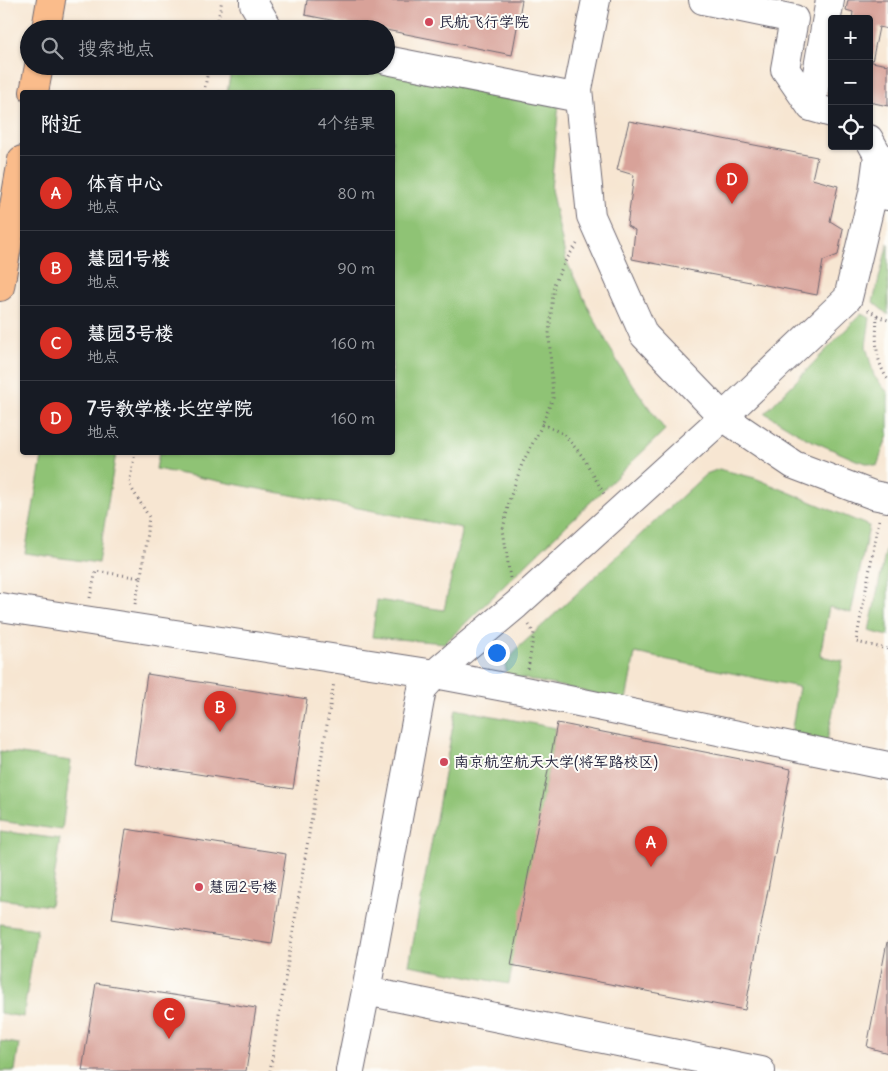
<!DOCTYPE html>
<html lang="zh">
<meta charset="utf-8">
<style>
:root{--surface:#171b24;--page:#20242c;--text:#f1f3f6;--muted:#9ea1a6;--line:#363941;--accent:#d93025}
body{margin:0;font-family:Delius,"LXGW WenKai TC",sans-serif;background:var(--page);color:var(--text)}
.controls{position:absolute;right:15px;top:15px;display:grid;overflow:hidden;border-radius:5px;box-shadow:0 1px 4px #0004}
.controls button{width:45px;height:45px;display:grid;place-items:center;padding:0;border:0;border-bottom:1px solid var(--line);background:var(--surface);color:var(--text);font:25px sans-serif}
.you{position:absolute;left:496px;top:652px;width:18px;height:18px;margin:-12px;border:4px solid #fff;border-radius:50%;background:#1a73e8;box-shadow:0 0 0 8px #1a73e833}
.badge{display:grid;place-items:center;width:32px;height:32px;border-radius:50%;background:var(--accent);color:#fff;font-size:16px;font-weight:700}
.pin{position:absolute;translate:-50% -41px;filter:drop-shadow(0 1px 2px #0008)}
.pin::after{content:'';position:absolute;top:26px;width:18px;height:15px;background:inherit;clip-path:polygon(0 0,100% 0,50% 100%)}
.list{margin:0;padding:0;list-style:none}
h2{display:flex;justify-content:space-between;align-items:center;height:65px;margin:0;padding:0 20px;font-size:21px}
h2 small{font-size:16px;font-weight:400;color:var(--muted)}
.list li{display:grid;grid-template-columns:32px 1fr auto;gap:15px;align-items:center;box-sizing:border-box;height:75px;padding:0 20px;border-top:1px solid var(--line)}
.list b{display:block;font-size:19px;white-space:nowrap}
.list p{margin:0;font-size:16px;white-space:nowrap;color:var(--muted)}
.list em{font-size:16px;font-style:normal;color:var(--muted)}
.icon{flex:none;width:28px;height:28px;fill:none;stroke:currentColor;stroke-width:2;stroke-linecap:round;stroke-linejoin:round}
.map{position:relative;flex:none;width:888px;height:1071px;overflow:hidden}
.search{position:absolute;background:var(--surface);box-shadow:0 1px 4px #0004;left:20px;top:20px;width:375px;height:55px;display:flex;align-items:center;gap:12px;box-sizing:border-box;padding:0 18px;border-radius:28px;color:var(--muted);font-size:19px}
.panel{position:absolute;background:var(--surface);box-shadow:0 1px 4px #0004;left:20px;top:90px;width:375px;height:365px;border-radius:5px}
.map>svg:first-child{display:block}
</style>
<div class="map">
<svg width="888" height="1071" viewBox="0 0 888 1071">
<rect width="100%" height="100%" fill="#fdfcf7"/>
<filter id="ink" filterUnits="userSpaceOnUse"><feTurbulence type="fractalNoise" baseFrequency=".02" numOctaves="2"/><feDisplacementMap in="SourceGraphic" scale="10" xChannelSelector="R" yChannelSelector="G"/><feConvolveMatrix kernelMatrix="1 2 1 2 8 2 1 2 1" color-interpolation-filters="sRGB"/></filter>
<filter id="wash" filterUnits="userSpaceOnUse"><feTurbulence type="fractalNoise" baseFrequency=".0096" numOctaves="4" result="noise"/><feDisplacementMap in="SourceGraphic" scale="20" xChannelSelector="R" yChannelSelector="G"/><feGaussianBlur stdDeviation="1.12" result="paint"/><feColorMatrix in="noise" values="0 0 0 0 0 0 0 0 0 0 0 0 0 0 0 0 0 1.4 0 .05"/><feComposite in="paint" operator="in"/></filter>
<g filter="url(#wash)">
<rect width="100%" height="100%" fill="#f7e6d2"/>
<!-- green -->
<path fill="#8fc374" stroke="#587258" d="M232 66H370L559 103 551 189 566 260 591 313 621 368 665 430 445 643 372 637 377 600 444 610 462 528 156 469 159 453 392 452V92H227Z
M888 243V315L873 302Z
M861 314 870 318 866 346 874 376 888 393V435L877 466 856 460 806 438 765 413Z
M43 452 116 453 98 563 25 553Z
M719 469 755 478 869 526 851 613 829 607 820 656 843 661 827 741 791 734 799 687 635 653 626 700 507 675 505 665 518 648 706 474Z
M888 540V636L869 631Z
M456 709 556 728 509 984 409 965Z
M0 751 71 761 62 830 0 821Z
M0 831 60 839 50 906 0 899Z
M0 924 37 929 23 1017 0 1013Z
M0 1041 19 1044 15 1071H0Z"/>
<g id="blocks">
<!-- building -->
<path fill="#d8a299" d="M307 0H522L512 55 386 30V29H377L305 15Z
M848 0H888V29L879 27 872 62 888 65V106L869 102V19H852L853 12 846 10Z
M629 121 817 157 812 179 838 186 830 221 843 229 838 255 823 261 817 295 632 259 635 230 627 226 634 175 617 170Z
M147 674 307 699 293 789 134 764Z
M557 723 791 769 745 1010 511 965Z
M126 829 286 854 272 944 112 919Z
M887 942H888V1053L867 1047Z
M96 983 256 1008 246 1071H82Z"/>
</g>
</g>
<g filter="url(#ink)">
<use href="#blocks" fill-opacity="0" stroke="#6d6770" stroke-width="1"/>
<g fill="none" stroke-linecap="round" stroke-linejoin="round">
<!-- minor casing -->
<g stroke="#6d6770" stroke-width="30">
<path id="minor" d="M254 0V4L269 29
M596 0 578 89 591 216 644 335 723 417 794 465 873 495 888 498
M703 0 794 19 785 69 811 107
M830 0 811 107 832 113
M386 60 579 98
M869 139 878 155 873 193
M0 607 435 674 520 690 888 766
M366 991 761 1071
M350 1071 366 991 422 689 441 668 516 605 723 417 848 298 873 193 888 196"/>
</g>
<!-- highway casing -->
<g stroke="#6d6770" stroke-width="30">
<path id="highway" d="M46 29 51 0
M34 92 39 66
M0 287 22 160"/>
</g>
<!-- path -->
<path stroke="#6d6770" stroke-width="3" stroke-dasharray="1 4" stroke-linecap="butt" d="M216 29 222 0
M204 92 209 66
M868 310 877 315C876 341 874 358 888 380
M877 316 888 320
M542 424 564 434 583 457 604 494
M879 520 856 642 888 649
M510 578 503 529 510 498 522 464 540 429 553 398 549 334 554 284 566 260 577 244
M90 598 96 571 141 578 149 517 129 484 135 452
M135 604 141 578
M528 669 534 633 529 625
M270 1071 334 682"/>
<!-- minor -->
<use href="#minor" stroke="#fff" stroke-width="28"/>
<!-- highway -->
<use href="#highway" stroke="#fabc8b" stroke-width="28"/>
</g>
</g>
<!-- markers -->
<g fill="#d1495b" stroke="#fdfcf7" stroke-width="2">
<circle cx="429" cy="22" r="5"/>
<circle cx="444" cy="762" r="5"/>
<circle cx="199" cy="887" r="5"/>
</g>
<g text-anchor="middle" stroke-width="4" stroke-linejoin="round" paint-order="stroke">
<!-- poi labels -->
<g font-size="15" fill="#22223b" stroke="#fdfcf7" text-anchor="start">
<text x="439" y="27">民航飞行学院</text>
<text x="454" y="767">南京航空航天大学(将军路校区)</text>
<text x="209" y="892">慧园2号楼</text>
</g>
</g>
</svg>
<div class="controls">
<button>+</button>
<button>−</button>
<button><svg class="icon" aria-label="locate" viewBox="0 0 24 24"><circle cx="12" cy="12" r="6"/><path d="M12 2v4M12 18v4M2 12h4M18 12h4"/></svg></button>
</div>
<div class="you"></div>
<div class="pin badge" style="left:651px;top:867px">A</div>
<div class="pin badge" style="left:220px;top:732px">B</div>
<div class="pin badge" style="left:169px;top:1039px">C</div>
<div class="pin badge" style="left:732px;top:204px">D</div>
<div class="search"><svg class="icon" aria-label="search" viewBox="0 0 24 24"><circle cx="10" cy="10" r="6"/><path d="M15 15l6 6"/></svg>搜索地点</div>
<section class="panel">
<h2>附近<small>4个结果</small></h2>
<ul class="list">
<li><span class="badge">A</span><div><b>体育中心</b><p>地点</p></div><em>80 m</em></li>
<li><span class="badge">B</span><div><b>慧园1号楼</b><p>地点</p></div><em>90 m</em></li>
<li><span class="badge">C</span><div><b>慧园3号楼</b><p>地点</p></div><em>160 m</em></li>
<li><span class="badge">D</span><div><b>7号教学楼·长空学院</b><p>地点</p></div><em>160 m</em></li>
</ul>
</section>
</div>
